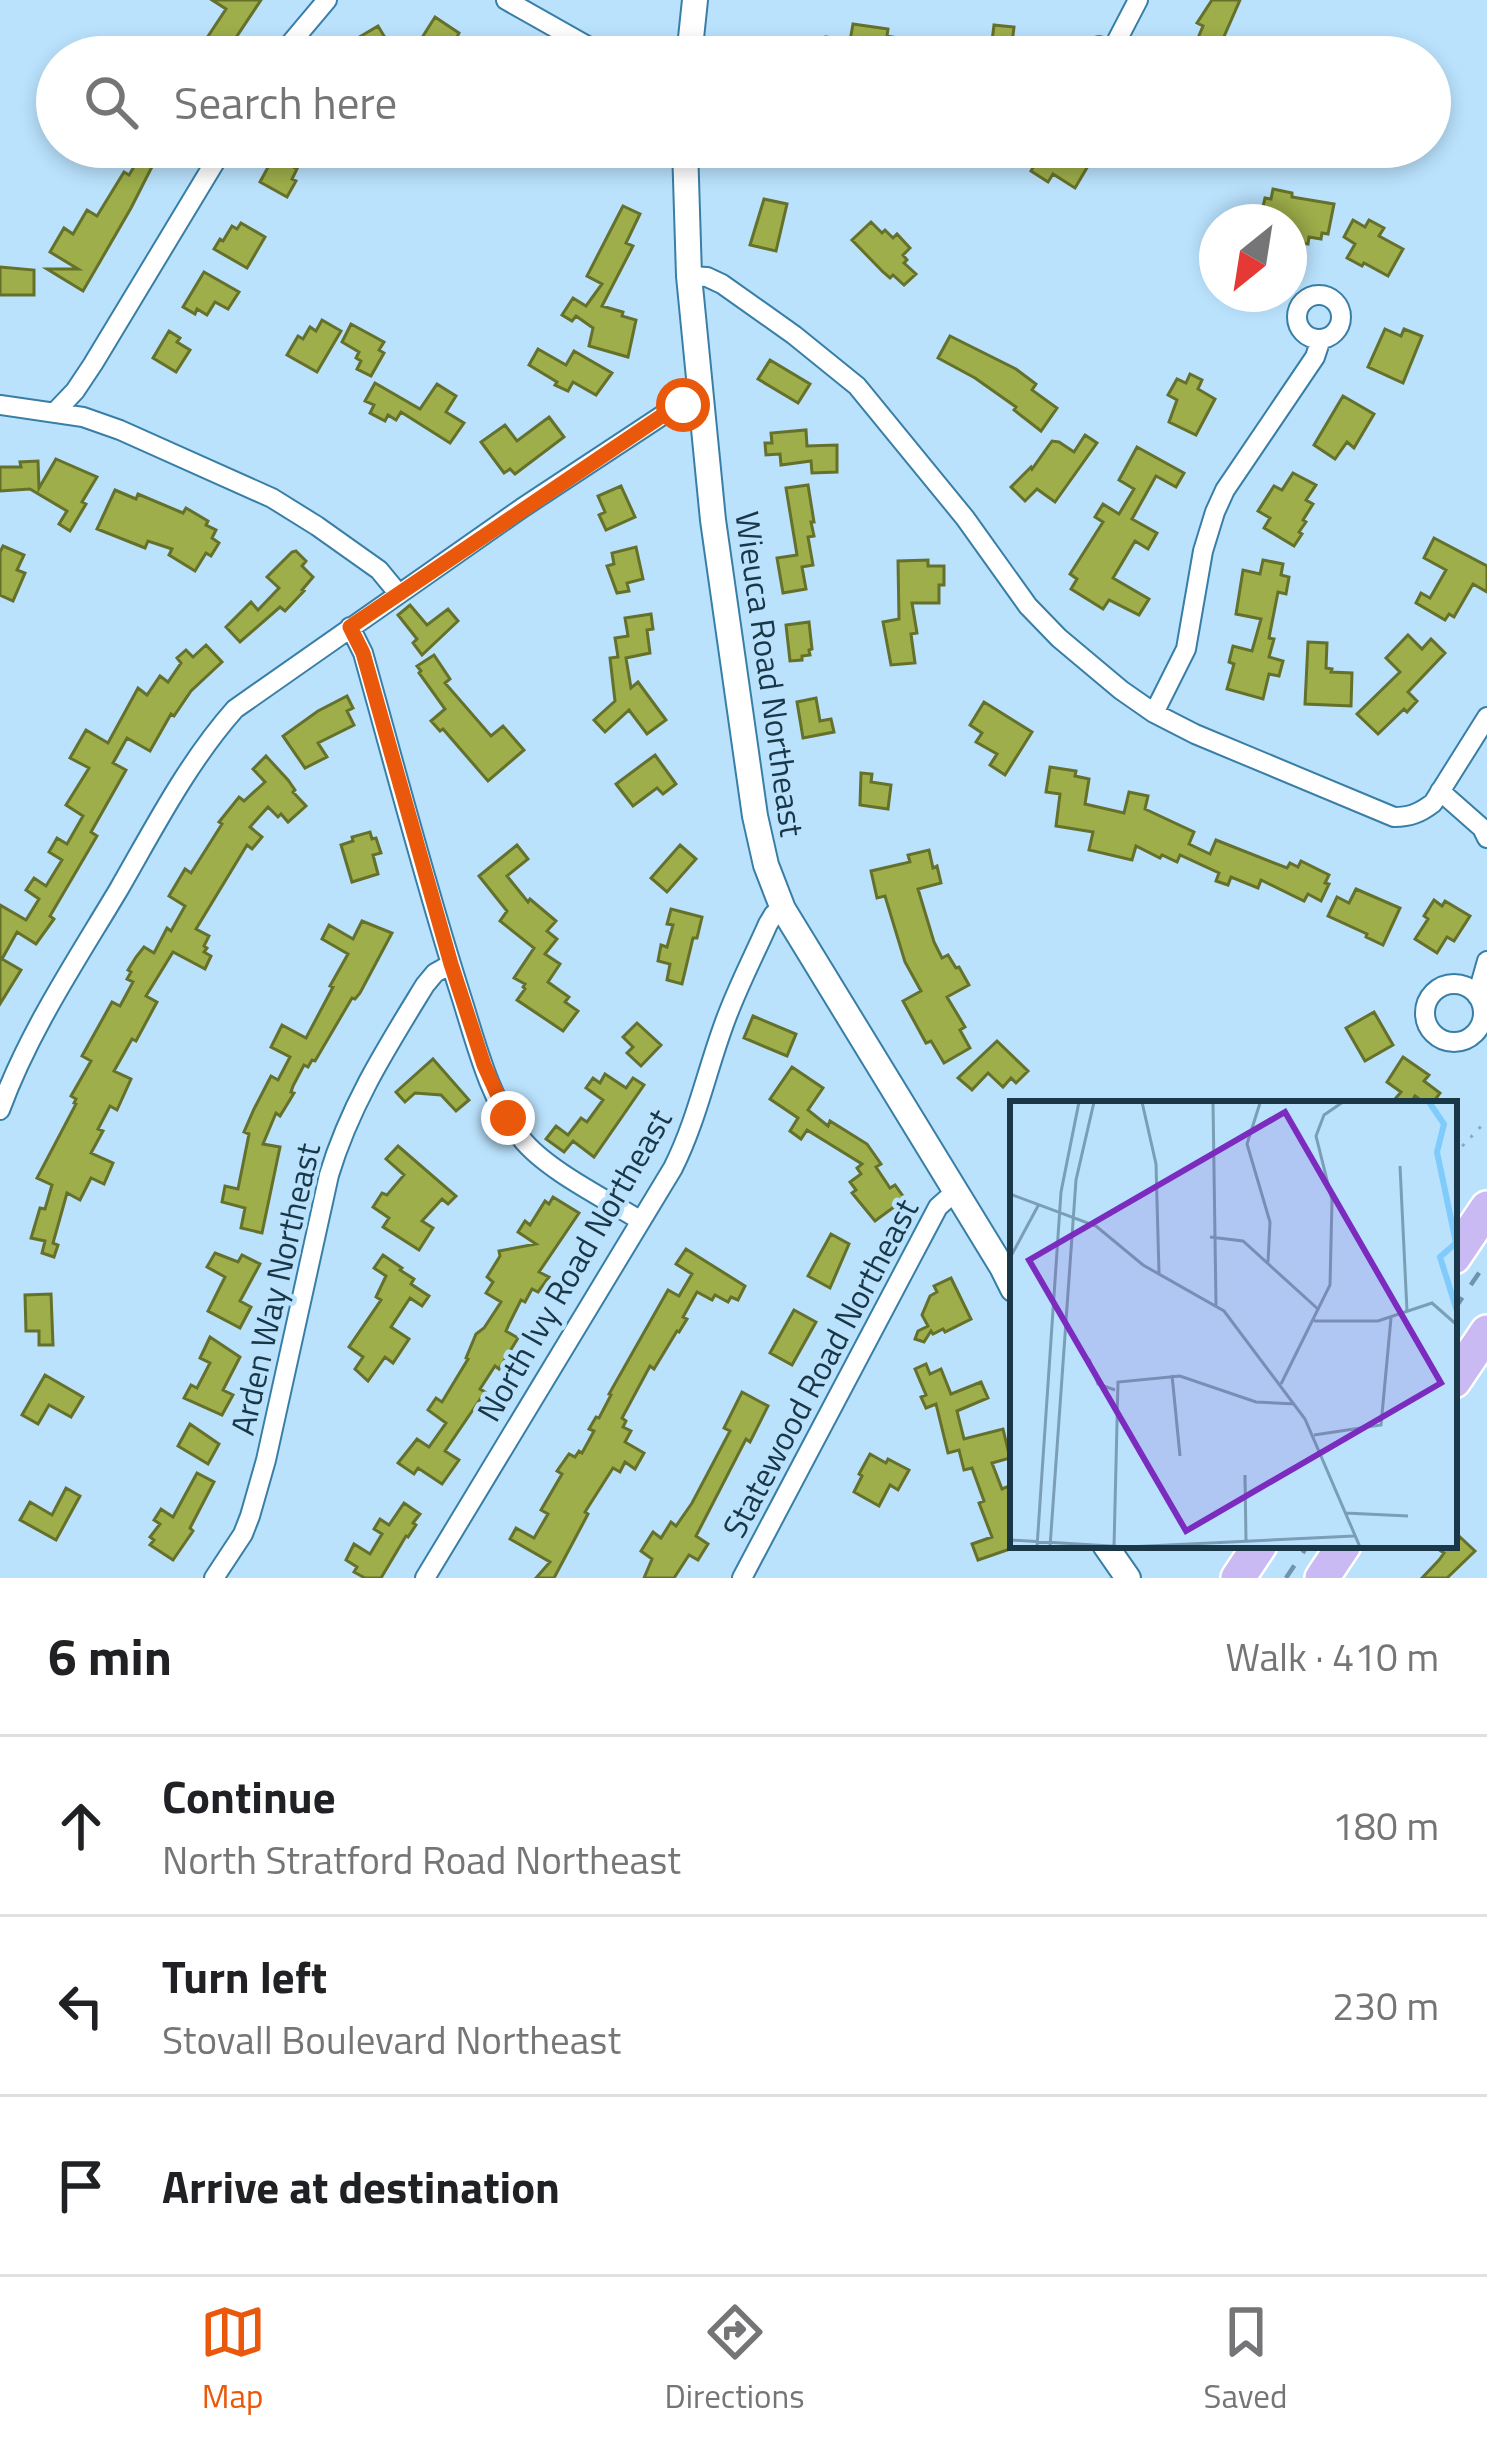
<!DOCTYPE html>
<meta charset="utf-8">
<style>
:root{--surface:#fff;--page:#f6f6f6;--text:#202124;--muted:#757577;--line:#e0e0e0;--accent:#ea580c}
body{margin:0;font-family:"Titillium Web",sans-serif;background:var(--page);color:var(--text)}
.compass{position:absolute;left:1199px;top:204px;width:108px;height:108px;border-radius:50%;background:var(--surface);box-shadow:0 6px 18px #0003;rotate:210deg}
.stop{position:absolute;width:36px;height:36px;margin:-27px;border:9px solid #ea580c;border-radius:50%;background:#fff}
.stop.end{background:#ea580c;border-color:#fff;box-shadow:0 3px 12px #0008}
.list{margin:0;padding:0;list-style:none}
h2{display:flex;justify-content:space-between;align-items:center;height:156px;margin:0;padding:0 48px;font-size:51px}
h2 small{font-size:39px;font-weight:400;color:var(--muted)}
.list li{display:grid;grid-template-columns:78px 1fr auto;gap:36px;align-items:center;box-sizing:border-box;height:180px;padding:0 48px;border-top:3px solid var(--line)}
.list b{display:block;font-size:45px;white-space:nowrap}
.list p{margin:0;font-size:39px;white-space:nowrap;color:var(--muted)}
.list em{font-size:39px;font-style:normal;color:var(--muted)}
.icon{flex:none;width:66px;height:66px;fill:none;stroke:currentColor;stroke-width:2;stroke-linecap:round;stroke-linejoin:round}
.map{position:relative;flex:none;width:1487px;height:1578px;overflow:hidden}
.search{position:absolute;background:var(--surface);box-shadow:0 6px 18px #0003;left:36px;right:36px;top:36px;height:132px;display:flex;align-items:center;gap:30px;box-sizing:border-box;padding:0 42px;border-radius:66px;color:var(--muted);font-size:45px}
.sheet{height:696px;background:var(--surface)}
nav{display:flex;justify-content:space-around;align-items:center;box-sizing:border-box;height:168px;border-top:3px solid var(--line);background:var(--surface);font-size:33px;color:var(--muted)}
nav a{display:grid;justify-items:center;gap:6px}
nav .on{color:var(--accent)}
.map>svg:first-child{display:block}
</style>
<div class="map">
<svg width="1487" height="1578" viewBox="0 0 1487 1578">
<rect width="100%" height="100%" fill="#bae2fd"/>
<!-- building -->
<path fill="#9dae4a" stroke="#65702b" stroke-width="3" d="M212 0H261L223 57H204L197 53 226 9Z
M1212 0H1240L1215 57H1190L1203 26 1197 23Z
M435 17 459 33 454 43 477 57 486 40 500 48 495 57H434L420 49 422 46 418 44Z
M853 24 888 29 887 36 924 43 921 57H904L905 54 870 48 869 57H822L826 37 850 41Z
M994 25 1014 27 1012 43 1021 44 1020 57H990Z
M378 26 393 51 382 57H375L371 49 360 56 351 42Z
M146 147H162L131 208 83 291 47 269H78L50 252 64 228 73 234 87 210 97 216 124 172 129 175Z
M279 147H295L285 163 297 169 292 179 296 181 287 197 260 182Z
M1007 147H1060L1088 166 1075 188 1053 174 1048 182 1031 171 1035 164Z
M1273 189 1292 193V197L1334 204 1328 234 1322 233 1321 239 1309 237 1308 244 1289 241V222H1276L1277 219 1261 216 1265 198 1271 199Z
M764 199 787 204 776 251 750 245Z
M623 206 640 214 626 243 633 246 602 306 623 312 622 316 636 320 628 357 589 346 593 328 576 316 572 321 562 315 573 298 586 306 602 284 587 276Z
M1353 220 1365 227 1369 220 1384 228 1379 236 1403 249 1388 276 1364 263 1362 266 1347 258 1355 244 1344 237Z
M871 222 882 233 885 230 893 238 897 234 910 248 903 255 907 260 904 263 916 274 904 285 893 275 890 278 883 272 852 240Z
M241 223 265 237 247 268 214 249 220 239 223 241 232 226 237 229Z
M0 267 34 270V295H0Z
M204 272 239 292 228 309 215 302 207 315 197 309 195 314 183 307Z
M322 320 341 331 317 372 287 355 298 336 303 339 310 327 316 331Z
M351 324 384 342 379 350 384 353 371 376 357 369 361 361 356 358 359 352 342 342Z
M1385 329 1401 336 1404 329 1422 336 1403 383 1368 367Z
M169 331 180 338 177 342 190 350 176 372 153 358Z
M950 336 1016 369 1036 384 1032 390 1057 408 1041 431 1014 410 1016 407 975 378 938 358Z
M538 349 566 365 574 351 612 373 596 395 573 382 568 391 555 385 557 382 529 365Z
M770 360 810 384 798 403 758 379Z
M1190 374 1202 380 1198 389 1215 399 1196 435 1169 422 1177 400 1168 395 1177 379 1186 383Z
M375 383 420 409 437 384 456 396 446 412 464 423 450 443 401 412 396 420 388 415 385 421 370 413 374 405 365 401Z
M1343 396 1374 414 1354 448 1347 442 1335 459 1314 445Z
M549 417 564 437 515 474 510 469 504 473 481 442 505 425 517 441Z
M806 430 807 446 837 445V472L812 473 811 461 781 465 780 454 766 455 765 443H772L771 433Z
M1085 435 1097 443 1055 502 1037 489 1025 501 1011 487 1031 467 1032 469 1052 441 1059 442 1074 452Z
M1137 447 1184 473 1176 487 1156 476 1132 519 1157 533 1148 549 1135 541 1113 578 1149 599 1139 615 1109 600 1103 609 1071 589 1077 579 1070 574 1103 522 1095 517 1103 504 1119 514 1134 489 1119 480Z
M56 459 97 477 82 502 86 504 70 531 59 524 67 511 30 489 0 491V467H21L20 462 38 461 39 488Z
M1293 473 1316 485 1306 500 1313 504 1303 520 1306 522 1299 532 1302 534 1294 546 1264 528 1270 518 1258 511 1274 486 1282 490Z
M808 485 814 522H811L814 536 808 537 813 565 802 567 806 589 783 593 777 558 797 555 786 488Z
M621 486 635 517 606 530 599 515 605 512 598 496Z
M115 490 136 499 138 494 183 513 186 508 208 521 206 525 216 530 212 538 219 543 211 556 206 553 195 571 169 555 172 549 148 541 145 548 97 529Z
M1434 538 1487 566V592L1473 584 1454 617 1449 614 1445 620 1416 603 1421 593 1430 598 1446 570 1424 558Z
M3 546 24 555 17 570 25 573 13 601 0 595V552Z
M636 547 643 579 627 583 629 591 617 593 607 566 614 564 612 553Z
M296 551 306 561 302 566 313 577 302 590 304 591 285 611 280 607 240 642 226 627 251 602 258 610 279 588 267 577 292 552Z
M928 560V566H944V585H939V603H912L917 633 911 634 915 663 891 665 883 622 899 619 898 561Z
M1263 560 1283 564 1281 575 1289 577 1286 594 1278 592 1269 638 1274 639 1269 657 1283 661 1279 676 1269 674 1263 699 1227 689 1234 664 1229 662 1233 646 1252 651 1261 619 1236 614 1243 570 1260 574Z
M410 605 427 625 448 609 458 621 422 655 413 643 417 639 398 615Z
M651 614 653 629 647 630 650 653 626 658 631 688 638 682 666 720 647 734 629 710 605 732 594 720 615 701 610 658 618 657 615 638 628 636 625 618Z
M809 622 812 649 809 650 810 655 802 656V660L790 661 786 625Z
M1408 635 1422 649 1431 639 1445 653 1408 692 1417 701 1407 712 1404 709 1378 734 1357 714 1400 672 1386 658Z
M1308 642 1327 643 1326 668 1332 669 1331 672 1352 673 1351 706 1305 704Z
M206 645 222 662 191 691 174 716 171 714 150 751 127 738 113 763 126 770 91 832 97 836 50 916 54 919 36 944 17 932 2 959 21 970 0 1004V905L26 920 39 899 26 890 34 878 46 886 62 860 49 852 57 838 67 844 83 816 66 805 89 768 70 758 86 730 108 743 138 688 147 695 160 676 168 682 181 663 177 658 186 650 193 657Z
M434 655 450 679 445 683 491 736 503 726 524 750 488 781 443 729 440 731 431 721 445 709 419 673 421 671 417 666Z
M347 696 353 708 347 711 354 725 318 743 327 757 305 768 283 736 318 711Z
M816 698 820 721 831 719 834 732 803 738 797 702Z
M984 702 1032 732 1005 775 990 765 997 754 976 742 982 733 970 725Z
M655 755 676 784 663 794 657 788 633 806 616 784Z
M266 756 288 780 295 790 293 792 306 806 288 822 281 814 278 817 268 807 250 827 262 837 252 849 247 845 196 929 209 936 204 946 207 948 204 952 211 956 205 969 173 952 146 996 157 1002 136 1041 132 1039 114 1071 131 1079 117 1110 110 1106 98 1129 103 1131 91 1153 113 1163 104 1184 91 1178 80 1200 67 1193 53 1243 58 1245 54 1257 42 1253 45 1241 31 1238 40 1208 45 1209 52 1185 37 1178 76 1104 74 1103 76 1099 71 1096 91 1061 82 1056 112 1002 120 1006 133 982 127 979 131 972 128 970 136 957 144 947 154 953 167 928 171 931 185 906 169 896 185 869 191 873 222 824 219 822 239 797 244 801 265 782 253 769Z
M1050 767 1076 771 1075 776 1089 779 1085 804 1124 813 1129 792 1148 796 1145 809 1194 832 1189 844 1210 854 1216 840 1287 868 1290 863 1298 867 1301 861 1329 875 1325 883 1329 884 1321 901 1308 894 1304 901 1261 880 1258 888 1231 877 1228 885 1216 881 1219 873 1180 855 1177 862 1162 855 1160 858 1136 846 1132 860 1089 850 1093 832 1056 826 1060 794 1046 792Z
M861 773 872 774 871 782 891 785 888 809 860 805Z
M370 832 372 839 376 838 381 853 373 855 378 874 352 882 341 845 353 841 352 837Z
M517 845 528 859 507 876 528 902 530 899 556 921 547 931 557 939 545 954 560 964 548 982 569 997 565 1002 578 1011 563 1031 517 1000 525 989 523 987 525 984 514 978 534 948 500 921 507 911 479 876Z
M680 845 696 859 667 892 651 878Z
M929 850 933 868 937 866 941 883 918 889 934 942 942 958 948 955 956 968 959 967 969 985 947 997 965 1027 960 1030 970 1048 944 1063 931 1041 926 1043 903 1001 921 991 905 962 885 896 877 898 871 871 910 862 908 855Z
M1356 889 1400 908 1383 945 1366 937 1367 934 1328 916 1337 897 1349 903Z
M1434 900 1442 906 1445 901 1470 916 1454 941 1447 937 1437 953 1415 939 1428 919 1424 916Z
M671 909 702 917 697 938H693L682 984 667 980 670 964 658 961 661 945 667 947 673 925 667 924Z
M362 921 392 933 360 993 355 999 352 998 315 1061 312 1060 308 1067 304 1065 293 1086 291 1092 294 1093 280 1116 276 1113 263 1144 280 1147 262 1233 241 1228 245 1208 222 1202 225 1186 238 1189 249 1134 244 1132 254 1109 271 1076 278 1080 290 1057 271 1047 282 1025 306 1038 333 987 330 986 348 954 322 939 329 925 353 939Z
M1374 1012 1393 1045 1365 1061 1346 1028Z
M753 1016 796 1034 787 1056 744 1038Z
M637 1023 661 1045 641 1066 627 1053 633 1047 623 1037Z
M997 1041 1028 1071 1016 1083 1011 1078 1003 1087 988 1073 972 1090 958 1078Z
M1403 1057 1429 1075 1424 1081 1440 1093 1432 1104H1426L1415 1096 1410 1104H1402L1395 1099 1401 1092 1387 1082Z
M433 1059 469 1100 456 1111 441 1095 415 1093 405 1102 396 1092Z
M792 1067 823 1088 808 1110 828 1126 830 1121 867 1144 881 1164 876 1167 890 1188 895 1185 905 1199 875 1221 852 1193 856 1190 850 1182 861 1174 857 1168 862 1164 807 1130 801 1139 790 1131 798 1118 770 1099Z
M605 1074 626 1088 633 1078 644 1085 594 1157 573 1141 564 1152 546 1139 556 1126 568 1135 581 1118 587 1122 603 1100 586 1088 593 1078 600 1083Z
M398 1146 456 1196 448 1204 442 1199 422 1221 433 1228 419 1250 383 1227 389 1218 373 1207 382 1193 387 1195 404 1175 386 1159Z
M553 1197 579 1213 539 1272 549 1277 538 1292 532 1289 525 1302 521 1300 509 1324 506 1331 518 1338 499 1369 495 1366 480 1389 485 1392 445 1451 459 1460 442 1484 418 1468 414 1474 398 1463 417 1439 429 1447 446 1423 428 1410 436 1398 442 1402 468 1359 466 1358 476 1334 484 1328 501 1302 486 1293 493 1282 487 1277 500 1256 499 1251 536 1244 518 1232 525 1221 530 1225 545 1201 549 1204Z
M831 1234 849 1244 830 1288 808 1276Z
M686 1249 745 1286 738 1300 731 1297 728 1302 715 1295 712 1300 697 1292 683 1317 687 1319 679 1332 677 1331 654 1369 650 1366 622 1418 626 1421 623 1427 631 1431 625 1442 644 1453 635 1469 625 1462 620 1472 613 1468 585 1512 588 1514 554 1578H536L550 1562 510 1539 516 1528 534 1538 548 1514 541 1510 562 1474 557 1471 569 1454 575 1457 579 1451 582 1453 594 1431 589 1429 596 1417 599 1418 611 1395 609 1394 668 1290 679 1296 692 1274 676 1264Z
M215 1253 238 1262 242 1255 260 1264 240 1301 251 1307 240 1328 208 1311 225 1277 207 1267Z
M383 1255 402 1268 400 1270 414 1279 411 1284 429 1296 422 1306 410 1298 391 1327 409 1339 393 1363 385 1357 368 1381 355 1369 363 1357 349 1347 381 1300 376 1297 386 1276 374 1268Z
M951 1278 971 1319 945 1332 943 1329 933 1334 931 1331 924 1342 915 1339 918 1331 928 1326 922 1315 930 1296 937 1292 934 1286Z
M51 1294 53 1345H39V1331H26L25 1295Z
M794 1310 816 1322 792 1365 770 1353Z
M210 1337 240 1357 223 1390 233 1395 222 1415 184 1398 191 1385 197 1388 210 1363 200 1358Z
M926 1364 930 1374 941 1369 951 1394 981 1382 988 1398 957 1411 964 1439 1003 1429 1010 1458 992 1463 1002 1489 1009 1486 1013 1497V1548L978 1560 972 1544 992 1537 979 1503 984 1501 972 1468 964 1470 959 1450 948 1453 936 1404 926 1408 921 1397 926 1395 915 1369Z
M45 1375 83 1397 71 1417 49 1405 38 1424 22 1415Z
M742 1392 768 1406 750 1442 746 1439 696 1536 708 1544 698 1560 689 1555 674 1578H644L652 1559 641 1551 653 1532 661 1538 671 1522 676 1526 692 1503 730 1431 724 1428Z
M190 1424 219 1444 208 1464 178 1446Z
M870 1454 886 1463 888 1459 909 1470 898 1490 890 1485 879 1506 854 1492 862 1476 859 1474Z
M197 1473 214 1482 190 1528 193 1531 173 1560 150 1545 154 1540 150 1537 160 1524 154 1520 161 1509 173 1517Z
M66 1488 80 1496 56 1540 20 1520 30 1502 52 1515Z
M404 1503 420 1514 413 1523 416 1525 408 1537 406 1536 381 1578H365L354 1572 357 1567 346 1560 354 1544 370 1554 382 1534 374 1529 380 1519 389 1525Z
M1460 1537 1475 1551 1447 1578H1422L1439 1560 1444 1553 1441 1551 1447 1545H1454Z"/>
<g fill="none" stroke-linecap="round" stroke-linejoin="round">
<!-- minor casing -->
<g stroke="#387ea6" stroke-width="22">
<path id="minor" d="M506 0 607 57
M1112 50 1138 0
M279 57 327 0
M1082 57 1099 46 1112 50 1118 57
M689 276 707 277 722 284 794 335 857 386 965 518 1028 606 1059 638 1121 690 1154 713 1195 734 1394 817C1410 817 1420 813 1433 803L1487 717
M1297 317a22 22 0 1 1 44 0a22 22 0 1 1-44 0Z
M0 405 83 417 120 430 272 498 317 526 379 570 398 593
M54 413 75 391 93 364 224 147
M350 627 363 653C395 767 425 883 461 996 476 1043 489 1099 521 1138 546 1170 606 1199 641 1221
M1154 713 1186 649 1203 551 1215 512 1225 490 1315 357 1321 339
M1440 791 1482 828 1487 838
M1425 1013a29 29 0 1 1 58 0a29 29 0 1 1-58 0Z
M1477 996 1487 961
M0 1110C29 1031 76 961 119 889 154 828 188 762 235 709L522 508 666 413 683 405 701 401
M214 1578 243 1534 250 1516 266 1460 329 1175C350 1105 387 1047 425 985L435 973 451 964
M425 1578 673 1168C696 1122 706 1074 723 1027 735 992 753 958 768 924L774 914 783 909
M742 1578 938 1207 956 1191"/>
</g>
<!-- tertiary casing -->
<g stroke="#387ea6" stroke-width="28">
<path id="tertiary" d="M689 57 695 0
M685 147 689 276 713 520 755 816 766 865 783 909 1002 1267 1013 1289
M1105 1545 1128 1578"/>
</g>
<!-- motorway casing -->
<g stroke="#fff" stroke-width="38">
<path id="motorway" d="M1454 1257 1487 1208
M1454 1381 1487 1332
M1238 1578 1260 1545
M1322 1578 1344 1545"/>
</g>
<!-- path -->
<path stroke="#86aac2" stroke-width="3" stroke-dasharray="3 9" stroke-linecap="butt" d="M1454 1155 1487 1120"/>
<!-- minor -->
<use href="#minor" stroke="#fff" stroke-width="18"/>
<!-- tertiary -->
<use href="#tertiary" stroke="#fff" stroke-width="24"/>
<!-- motorway -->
<use href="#motorway" stroke="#cabaf3" stroke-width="33"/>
<!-- rail -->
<path stroke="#7194ab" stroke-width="4.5" stroke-dasharray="15 15" stroke-linecap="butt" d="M1454 1310 1487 1261
M1286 1578 1308 1545"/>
</g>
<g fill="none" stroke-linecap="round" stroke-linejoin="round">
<!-- route -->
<path stroke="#ea580c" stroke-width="15" d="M508 1118 484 1065 451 964 363 653 350 627 666 413 683 405"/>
</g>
<g text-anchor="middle" stroke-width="9" stroke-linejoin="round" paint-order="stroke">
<!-- street labels -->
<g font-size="33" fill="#1a3748" stroke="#bae2fd">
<text transform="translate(770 674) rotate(82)" y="12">Wieuca Road Northeast</text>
<text transform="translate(574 1265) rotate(-60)" y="12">North Ivy Road Northeast</text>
<text transform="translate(275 1289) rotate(-77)" y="12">Arden Way Northeast</text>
<text transform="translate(820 1368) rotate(-62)" y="12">Statewood Road Northeast</text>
</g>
</g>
<!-- overview -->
<g transform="translate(1010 1101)">
<rect width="447" height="447" fill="#bae2fd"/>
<path fill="none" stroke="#7fcbfb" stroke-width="6" d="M419 1 434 23 427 51 446 142 430 156 447 210"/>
<path fill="none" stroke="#7a9eb5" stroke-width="3" d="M132 1 146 63 149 172M203 1 206 204M250 2 237 43 260 121 258 161M390 65 397 210M0 93 86 125 133 164 214 210 295 318 350 446M200 136 233 140 309 209M0 157 29 103M304 220H368L422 202 447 224M79 258 88 283 105 289M162 274 170 355M271 283 320 184 322 99 306 35 314 14 333 1M304 334 371 324 381 217M235 384V374L236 440M335 412 398 415M0 439 117 446 344 435M27 446 51 91 69 1M40 446 66 79 84 1M104 446 108 281 170 275 246 301 285 303"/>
<path fill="#7b2cbf" fill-opacity="0.15" stroke="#7b2cbf" stroke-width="6" d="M275 11 431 282 176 430 19 159Z"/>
<rect width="447" height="447" fill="none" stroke="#1a3748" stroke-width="6"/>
</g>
</svg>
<svg class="compass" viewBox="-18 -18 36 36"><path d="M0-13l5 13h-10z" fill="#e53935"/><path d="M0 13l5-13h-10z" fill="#757577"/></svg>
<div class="stop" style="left:683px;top:405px"></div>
<div class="stop end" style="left:508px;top:1118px"></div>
<div class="search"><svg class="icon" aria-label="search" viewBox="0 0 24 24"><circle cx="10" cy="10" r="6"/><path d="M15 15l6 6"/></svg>Search here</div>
</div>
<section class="sheet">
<h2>6 min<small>Walk · 410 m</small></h2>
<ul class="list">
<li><svg class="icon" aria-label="ahead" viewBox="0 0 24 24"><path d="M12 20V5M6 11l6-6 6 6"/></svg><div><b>Continue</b><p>North Stratford Road Northeast</p></div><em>180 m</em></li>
<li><svg class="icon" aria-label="left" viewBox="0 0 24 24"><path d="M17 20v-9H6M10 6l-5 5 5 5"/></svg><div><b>Turn left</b><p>Stovall Boulevard Northeast</p></div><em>230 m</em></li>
<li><svg class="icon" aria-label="arrive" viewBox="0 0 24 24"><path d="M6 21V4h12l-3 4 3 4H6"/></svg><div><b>Arrive at destination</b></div></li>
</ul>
</section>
<nav>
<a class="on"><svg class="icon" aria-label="map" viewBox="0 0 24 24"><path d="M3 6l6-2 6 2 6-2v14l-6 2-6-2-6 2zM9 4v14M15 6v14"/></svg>Map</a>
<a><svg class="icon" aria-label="directions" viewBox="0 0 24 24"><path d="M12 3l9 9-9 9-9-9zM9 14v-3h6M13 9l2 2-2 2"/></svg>Directions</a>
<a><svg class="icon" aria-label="saved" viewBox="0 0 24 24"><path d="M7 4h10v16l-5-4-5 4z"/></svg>Saved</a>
</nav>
